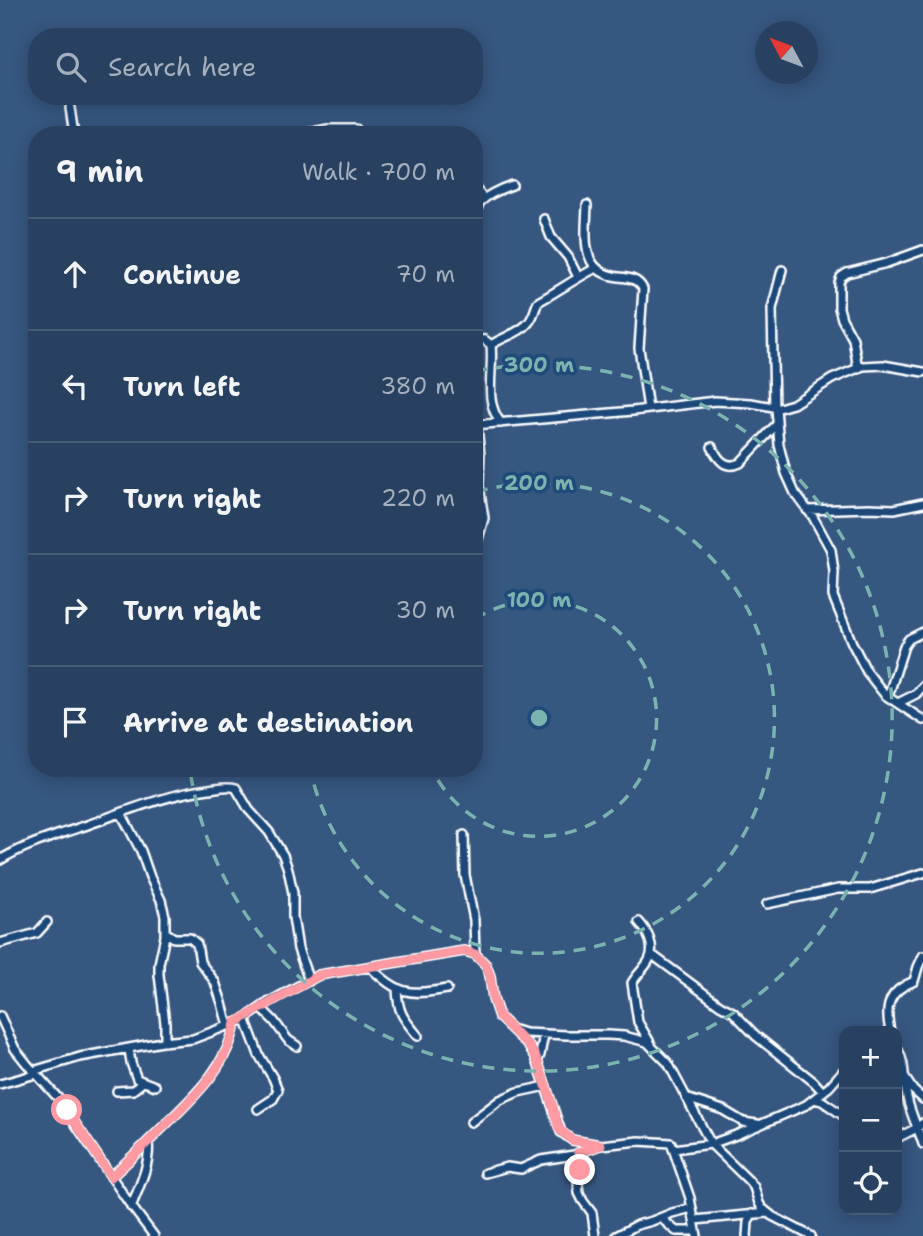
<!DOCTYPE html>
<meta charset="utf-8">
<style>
:root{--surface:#284160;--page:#304866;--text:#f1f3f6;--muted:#a5afbd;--line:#445a75}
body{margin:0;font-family:"Shantell Sans",sans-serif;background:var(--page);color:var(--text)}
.controls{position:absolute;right:21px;bottom:21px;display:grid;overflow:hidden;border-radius:14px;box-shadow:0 4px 18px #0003}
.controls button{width:63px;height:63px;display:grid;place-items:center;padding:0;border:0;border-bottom:2px solid var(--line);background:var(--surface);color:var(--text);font:35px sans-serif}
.compass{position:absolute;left:755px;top:21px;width:63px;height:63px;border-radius:50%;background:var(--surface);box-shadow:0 4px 18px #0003;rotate:311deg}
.stop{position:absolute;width:21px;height:21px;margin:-16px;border:5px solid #ff9aa2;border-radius:50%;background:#fff}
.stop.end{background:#ff9aa2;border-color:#fff;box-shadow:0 2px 7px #0008}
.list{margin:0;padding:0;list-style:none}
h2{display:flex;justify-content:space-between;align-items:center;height:91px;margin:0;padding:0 28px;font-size:30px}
h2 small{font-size:23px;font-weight:400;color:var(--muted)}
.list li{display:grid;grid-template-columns:46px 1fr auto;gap:21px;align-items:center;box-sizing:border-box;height:112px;padding:0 28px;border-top:2px solid var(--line)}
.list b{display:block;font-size:26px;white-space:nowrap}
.list em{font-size:23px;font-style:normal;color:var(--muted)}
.icon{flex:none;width:38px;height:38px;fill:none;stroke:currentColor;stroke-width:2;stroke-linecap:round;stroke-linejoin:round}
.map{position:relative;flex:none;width:923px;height:1236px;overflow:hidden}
.search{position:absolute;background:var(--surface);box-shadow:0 4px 18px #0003;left:28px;top:28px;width:455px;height:77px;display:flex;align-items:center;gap:18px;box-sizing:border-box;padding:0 24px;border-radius:28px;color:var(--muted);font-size:26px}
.panel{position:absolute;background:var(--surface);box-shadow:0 4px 18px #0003;left:28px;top:126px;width:455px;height:651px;border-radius:28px}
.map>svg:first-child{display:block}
</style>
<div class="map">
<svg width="923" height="1236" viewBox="0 0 923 1236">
<rect width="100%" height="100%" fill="#365780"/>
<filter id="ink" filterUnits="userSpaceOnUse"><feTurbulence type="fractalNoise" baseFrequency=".0143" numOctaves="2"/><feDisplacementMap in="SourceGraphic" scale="14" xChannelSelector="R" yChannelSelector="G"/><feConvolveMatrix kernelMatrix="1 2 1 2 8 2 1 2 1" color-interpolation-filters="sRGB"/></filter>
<g filter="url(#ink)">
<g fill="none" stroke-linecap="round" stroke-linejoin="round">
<!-- street casing -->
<g stroke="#fff" stroke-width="12">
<path id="street" d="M70 108 74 135
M297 135 328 129H356
M474 187 484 199
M587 205C586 236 579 273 619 277 630 278 638 279 643 289L639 348 648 409
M544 219 551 237 568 257 578 277
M474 230C476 222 476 213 478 206 481 197 503 188 512 185
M474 339 485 340 491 345C494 371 483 401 501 423
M491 345C502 337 521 333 529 322 534 316 535 308 538 302 558 291 576 278 596 268
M858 369 853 339 842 319 839 308V283L841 277 847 273 887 263 923 250
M774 408 772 309 782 270
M776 408 779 445 786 473 795 493 813 517 831 550 834 572 833 596 852 643 867 672 885 695 923 720
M474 425 633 411 715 401 751 403 779 408 793 404 832 379 863 366 883 365 923 372
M712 447C718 459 725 470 740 463L777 424
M807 510 869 508 894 509 923 503
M474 554 484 518 479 486 480 454 477 425
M888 697 904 646 909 639 923 632
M898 703 916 694 923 686
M121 813 141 851 150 877 161 900 165 916V936L159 964V975L165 1023V1042
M464 835 465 875 474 920 475 954
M0 860C28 843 59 835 90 824 129 810 168 794 209 789 218 788 227 785 236 788L249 810 269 832 283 855 288 869 293 893V917L298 949 309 981
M767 904 838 889H870L923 873
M639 922C647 931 656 947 649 960 645 968 637 974 632 983L638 1022 651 1044
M165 932 174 938H190L197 944 200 962 215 982 222 1003 228 1026
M0 943 37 933 47 922
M651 954 720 1005 733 1012 756 1036 814 1082 823 1092
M370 967C398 994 408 996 447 989
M397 989C398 1013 403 1018 418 1036
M261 1008 274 1021 288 1040 297 1046
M0 1016 15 1049 27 1064 58 1098 129 1203 154 1236
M245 1018 259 1055 273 1078 278 1090 273 1099 258 1109
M515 1030 525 1033 567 1035H608L624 1036 647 1042 668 1063 711 1144 748 1180 754 1187 759 1203 762 1208 772 1216 811 1236
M890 1031C886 1013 886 996 904 986 907 984 911 983 914 981L918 967 923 956
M897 1048C906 1063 903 1080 907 1097 910 1113 918 1128 923 1144
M129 1049 131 1063 137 1079 155 1086
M537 1061 540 1055 544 1034
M33 1071 80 1057 162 1042 193 1039 243 1020 269 1002 319 975 464 951 475 954 486 965 490 976 493 999 499 1017 528 1045 536 1057 561 1132 572 1140 601 1145 639 1141 671 1143 690 1198 697 1236
M905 1078 913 1090 923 1099
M0 1084 36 1074
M117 1091 133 1090 143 1082
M686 1098 723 1110 743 1122 757 1124
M814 1099 822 1101 844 1116
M471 1122 500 1100 518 1092 546 1086
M897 1138 917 1128 923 1123
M674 1149 711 1144 736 1135 806 1105 829 1087 844 1070
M578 1153 581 1166 578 1183 579 1193 583 1201 592 1213 595 1236
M485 1173 507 1167 521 1169 541 1160 574 1155 600 1145
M111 1177C128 1161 145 1145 162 1128 192 1098 228 1067 235 1023
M131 1207C139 1187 151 1163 148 1142
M661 1218 676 1231H696
M695 1220 767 1213
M616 1236 637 1225 652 1221 672 1213 692 1208
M747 1236 748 1222 752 1214"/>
</g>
<!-- street -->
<use href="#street" stroke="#1f4a7a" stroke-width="7"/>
</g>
</g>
<g fill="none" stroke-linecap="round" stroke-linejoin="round" filter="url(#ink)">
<!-- route -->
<path stroke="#ff9aa2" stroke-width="9" d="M67 1110 111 1177C128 1161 145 1145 162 1128 193 1098 228 1067 235 1023L319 975 464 951 475 954 486 965 490 976 493 999 499 1017 528 1045 536 1057 550 1097 559 1129 572 1140 601 1145 578 1153 581 1166 580 1170"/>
</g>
<!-- distance rings -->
<g fill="none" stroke="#7bb4af" stroke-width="3.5" stroke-dasharray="12 9">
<path d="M475 619A118 118 0 1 1 432 769"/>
<path d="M476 492A235 235 0 1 1 310 769"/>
<path d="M475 371A353 353 0 1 1 190 770"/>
</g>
<circle cx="539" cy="718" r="10" fill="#7bb4af" stroke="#1f4a7a" stroke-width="3.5"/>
<g font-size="21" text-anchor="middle" font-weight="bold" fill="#7bb4af" stroke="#1f4a7a" stroke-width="7" stroke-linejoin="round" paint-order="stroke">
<text x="539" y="372">300 m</text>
<text x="539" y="490">200 m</text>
<text x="539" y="607">100 m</text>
</g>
</svg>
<div class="controls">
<button>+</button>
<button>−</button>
<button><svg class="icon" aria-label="locate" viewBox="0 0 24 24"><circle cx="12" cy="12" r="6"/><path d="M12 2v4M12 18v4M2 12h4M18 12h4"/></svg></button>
</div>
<svg class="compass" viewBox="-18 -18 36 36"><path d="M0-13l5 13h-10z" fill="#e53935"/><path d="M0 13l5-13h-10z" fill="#a5afbd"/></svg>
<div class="stop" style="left:67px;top:1110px"></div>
<div class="stop end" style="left:580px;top:1170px"></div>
<div class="search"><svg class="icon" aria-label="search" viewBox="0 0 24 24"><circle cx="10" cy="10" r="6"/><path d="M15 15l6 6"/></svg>Search here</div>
<section class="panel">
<h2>9 min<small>Walk · 700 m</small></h2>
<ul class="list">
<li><svg class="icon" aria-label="ahead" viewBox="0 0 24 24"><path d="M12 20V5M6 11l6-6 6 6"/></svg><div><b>Continue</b></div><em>70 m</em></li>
<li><svg class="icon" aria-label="left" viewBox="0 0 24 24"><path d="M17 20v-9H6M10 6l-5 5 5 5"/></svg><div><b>Turn left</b></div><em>380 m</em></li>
<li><svg class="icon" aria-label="right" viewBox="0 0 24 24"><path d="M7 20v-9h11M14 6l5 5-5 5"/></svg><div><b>Turn right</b></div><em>220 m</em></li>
<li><svg class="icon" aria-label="right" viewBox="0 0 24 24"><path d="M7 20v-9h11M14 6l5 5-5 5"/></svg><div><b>Turn right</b></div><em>30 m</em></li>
<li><svg class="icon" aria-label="arrive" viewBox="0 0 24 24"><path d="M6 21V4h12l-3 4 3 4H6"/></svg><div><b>Arrive at destination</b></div></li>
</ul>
</section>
</div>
